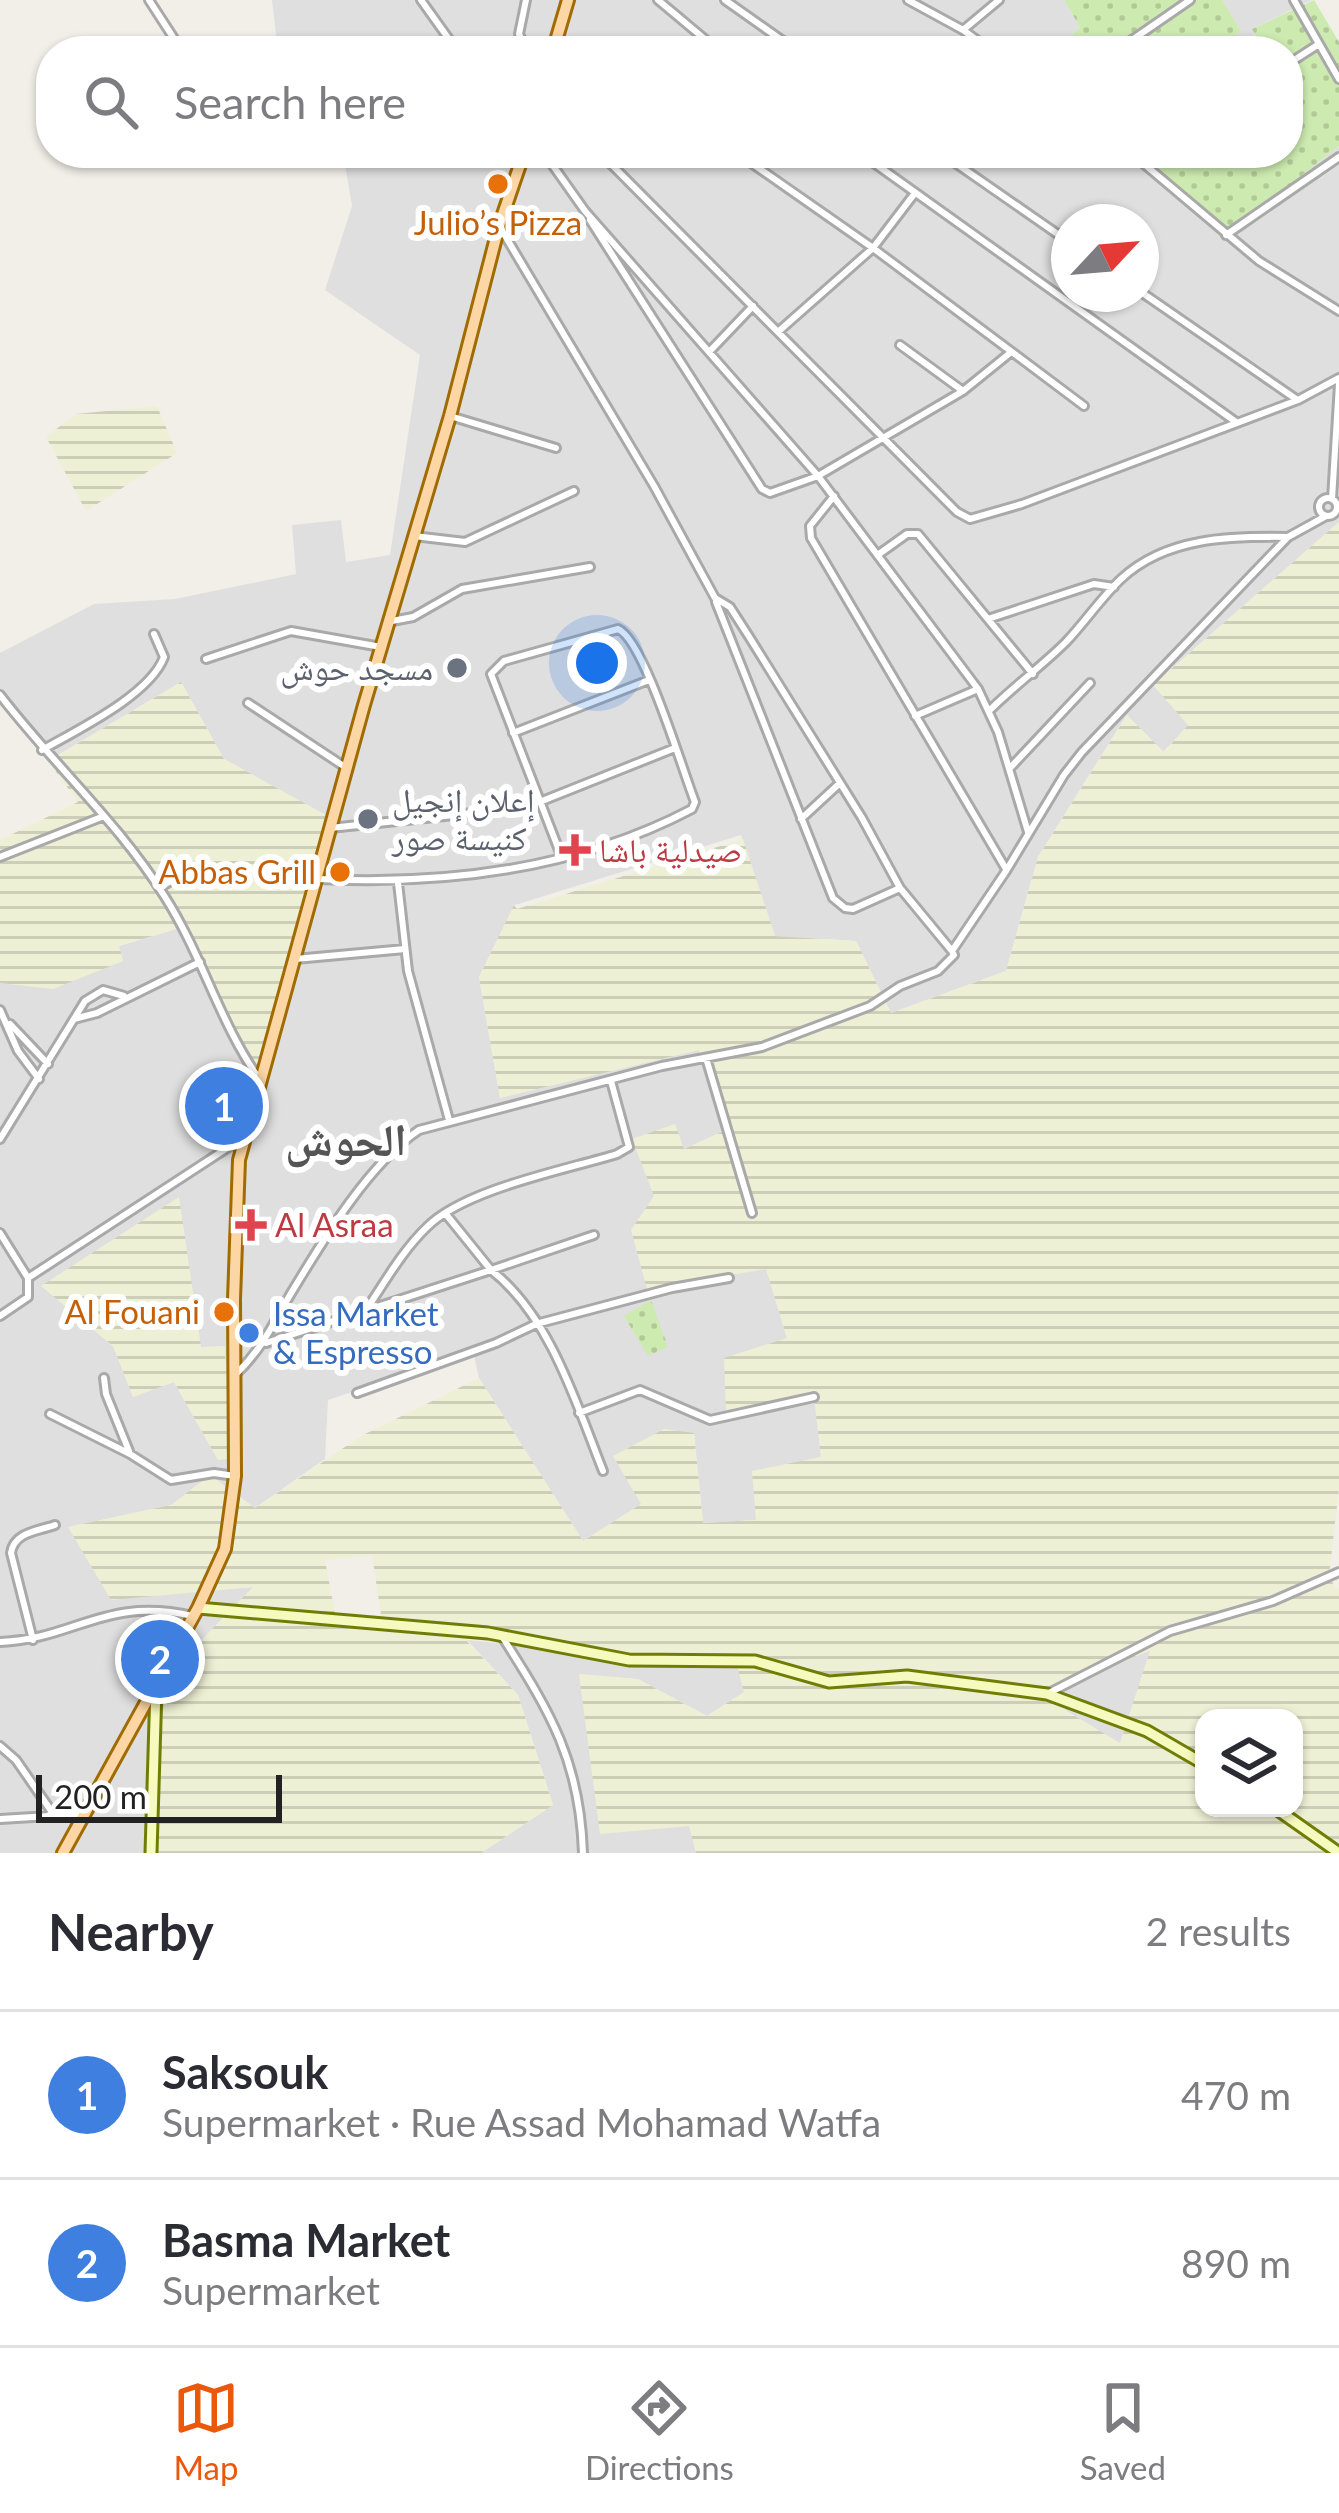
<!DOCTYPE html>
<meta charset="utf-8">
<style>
:root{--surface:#fff;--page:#f2f2f3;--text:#2b2b33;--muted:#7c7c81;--line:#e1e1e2;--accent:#ea580c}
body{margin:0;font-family:Lato,"Noto Naskh Arabic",sans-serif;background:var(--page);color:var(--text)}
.controls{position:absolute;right:36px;bottom:36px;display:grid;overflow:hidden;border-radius:24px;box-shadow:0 3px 9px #0004}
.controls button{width:108px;height:108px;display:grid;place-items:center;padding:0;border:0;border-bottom:3px solid var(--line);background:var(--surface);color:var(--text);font:60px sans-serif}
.compass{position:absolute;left:1051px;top:204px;width:108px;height:108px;border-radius:50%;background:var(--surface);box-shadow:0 3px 9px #0004;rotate:64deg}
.scale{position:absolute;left:36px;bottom:30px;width:246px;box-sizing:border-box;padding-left:12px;border:6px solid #222;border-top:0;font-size:33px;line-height:42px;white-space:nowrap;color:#222;-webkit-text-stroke:9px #fff;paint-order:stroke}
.you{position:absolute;left:597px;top:663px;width:42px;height:42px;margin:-30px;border:9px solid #fff;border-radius:50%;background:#1a73e8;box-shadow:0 0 0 18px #1a73e833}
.badge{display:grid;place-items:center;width:78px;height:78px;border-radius:50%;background:var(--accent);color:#fff;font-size:39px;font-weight:700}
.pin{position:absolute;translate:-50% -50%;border:6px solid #fff;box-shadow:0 3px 12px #0006}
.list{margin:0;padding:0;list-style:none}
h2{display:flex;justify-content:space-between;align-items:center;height:156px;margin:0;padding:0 48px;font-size:51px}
h2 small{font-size:39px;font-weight:400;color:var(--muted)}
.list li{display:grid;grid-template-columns:78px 1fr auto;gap:36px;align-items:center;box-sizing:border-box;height:168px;padding:0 48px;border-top:3px solid var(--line)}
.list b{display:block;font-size:45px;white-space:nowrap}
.list p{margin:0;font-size:39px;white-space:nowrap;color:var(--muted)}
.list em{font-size:39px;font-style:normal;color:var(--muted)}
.icon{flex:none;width:66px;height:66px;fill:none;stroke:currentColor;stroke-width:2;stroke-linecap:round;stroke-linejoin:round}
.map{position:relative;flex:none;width:1339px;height:1853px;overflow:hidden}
.search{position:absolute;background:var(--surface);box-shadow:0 3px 9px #0004;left:36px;right:36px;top:36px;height:132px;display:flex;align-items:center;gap:30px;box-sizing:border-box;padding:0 42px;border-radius:48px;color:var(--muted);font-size:45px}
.sheet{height:492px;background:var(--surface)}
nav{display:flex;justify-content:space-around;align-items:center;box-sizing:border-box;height:168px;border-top:3px solid var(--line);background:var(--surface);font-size:33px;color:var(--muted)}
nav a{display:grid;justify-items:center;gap:6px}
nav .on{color:var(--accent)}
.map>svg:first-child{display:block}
</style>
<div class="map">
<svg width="1339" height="1853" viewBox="0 0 1339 1853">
<defs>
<pattern id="farmland-rules" width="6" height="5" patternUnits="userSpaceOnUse" patternTransform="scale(3)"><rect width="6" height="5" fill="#eef0d5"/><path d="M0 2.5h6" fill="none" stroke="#ccceb7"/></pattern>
<pattern id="grass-dots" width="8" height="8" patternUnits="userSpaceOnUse" patternTransform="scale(3)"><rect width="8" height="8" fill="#cdebb0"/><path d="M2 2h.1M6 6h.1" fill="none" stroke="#b0c997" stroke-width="1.8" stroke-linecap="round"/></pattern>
</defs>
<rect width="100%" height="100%" fill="#f2efe9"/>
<!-- residential -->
<path fill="#e0dfdf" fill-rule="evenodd" d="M272 0H1064L1080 27 1054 51H278Z
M1222 0H1312L1252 29 1264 51H1210L1240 31Z
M1339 146V522L1153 685 1189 725 1163 752 1126 716 1038 857 1006 971 891 1013 856 941 775 936 741 835 515 905 479 977 500 1098 699 1049 724 1131 684 1149 654 1196 647 1288 766 1268 787 1338 726 1409 817 1403 821 1457 756 1520 703 1523 694 1434 642 1504 583 1541 479 1378 473 1351 328 1400 325 1459 255 1508 210 1476 172 1505 69 1527 182 1592 254 1587 162 1758 156 1853H0V983L53 988 119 946 183 927 259 1078 336 822 224 759 181 682 48 761 0 693V653L94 604 175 599 296 574 292 525 341 520 346 562 390 555 420 355 325 290 352 206 343 153H1130L1226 234ZM1069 222H1141V294H1069ZM42 1286 201 1348 225 1347 218 1460 174 1382 133 1396 113 1346Z
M467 1640 737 1666 745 1692 707 1716 638 1679 580 1675 690 1826 696 1853H481L553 1805 518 1695Z
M1151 1650 1120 1744 1065 1710 1063 1682Z"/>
<!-- farmland -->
<path fill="url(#farmland-rules)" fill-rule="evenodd" d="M157 406 177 453 86 511 46 437 76 414Z
M1339 522V1488L1329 1576 1336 1589 1339 1587V1853H696L689 1826 600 1834 579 1674 638 1679 707 1716 744 1692 737 1666 464 1638 518 1695 553 1805 481 1853H156L162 1713 174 1668 253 1587 111 1600 68 1527 171 1505 210 1475 255 1508 361 1436 479 1378 583 1541 641 1504 613 1456 664 1429 694 1433 703 1523 756 1520 752 1471 821 1457 814 1397 726 1410 724 1358 787 1338 766 1269 647 1289 631 1230 654 1196 632 1139 675 1124 684 1149 724 1131 699 1050 500 1098 479 977 514 905 517 909 743 839 775 936 856 941 891 1013 1006 971 1038 857 1127 715 1164 752 1188 725 1153 685ZM372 1555 382 1621 336 1619 325 1560ZM1150 1651 1120 1743 1065 1710 1064 1683ZM1204 1718H1294V1808H1204Z
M181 682 224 759 337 821 260 1080 183 927 119 946 123 961 53 989 0 983V840L78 802 48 761Z
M179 1197 201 1347 224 1346 235 1458 218 1460 174 1382 133 1397 113 1346 41 1286Z"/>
<!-- grass -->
<path fill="url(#grass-dots)" d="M1064 0H1222L1241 31 1210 51H1054L1080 27Z
M1314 0 1339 42V146L1226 235 1130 153H1288V51H1264L1252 29Z
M651 1300 668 1347 648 1356 624 1316Z"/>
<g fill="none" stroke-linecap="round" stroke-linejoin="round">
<!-- street casing -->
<g stroke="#a9a9a9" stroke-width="12">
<path id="street" d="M149 0 182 51
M421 0 456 49
M526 0 519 34 527 51
M658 0 719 51
M725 0 797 51
M908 0 963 30 992 51
M1294 0 1339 79
M963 30 999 0
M337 43 344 51
M1116 51 1190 0
M1288 64 1319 44
M226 153 233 157 294 153
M544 153 585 211 818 476 978 689 998 732 1028 832
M600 153 957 512 970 519 1022 504 1298 400 1339 378
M737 153 873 248 1084 406
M860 153 1236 422
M941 153 1069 242
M1131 153 1259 261 1339 311
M590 220 762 489 770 493 818 476 963 391 1010 353
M501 229 654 486 715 598 730 607 748 635 862 818 900 888 952 951
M1226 235 1339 157
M1141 292 1296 399
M779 331 873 248 915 193
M900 345 963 391
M710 351 753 306
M450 416 556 448
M834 496 810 526 811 538 1006 869
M1319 507a9 9 0 1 1 18 0a9 9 0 1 1-18 0Z
M1332 499 1339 384
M414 536 465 542 574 491
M879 554 907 534H918L1033 674
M716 602 833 898 845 908 853 909 900 888
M988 619 1094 584 1114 587
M392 621 413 617 462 589 590 567
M206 659 291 631 381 647
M0 695C53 764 119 823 165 897 202 955 220 1024 260 1080
M248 703 345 767
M990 710C1014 686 1042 666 1066 642 1085 622 1101 598 1121 579 1166 537 1230 536 1288 537
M915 716 978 689
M513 733 649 680
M42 750C77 730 150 695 164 657L154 634
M1010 768 1090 683
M801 819 840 783
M330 828 473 813 542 801 675 748
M0 857 104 816
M319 879C446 885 578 869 692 809L695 802C682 769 644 640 618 629L504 661 491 674 562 858
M398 883 408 971 449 1120
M159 888 194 867
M295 959 405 949
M0 1010 18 1051 39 1079
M74 1019 97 1013 200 962
M10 1024 48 1064
M706 1058 752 1213
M0 1139 85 1001 103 990 124 996
M445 1213 491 1270 594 1235
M0 1233 28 1278 241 1139
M366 1310C385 1282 402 1251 427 1227 465 1189 565 1170 617 1154L629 1147 611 1081
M0 1316 28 1297V1278
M266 1343 491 1270C550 1316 576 1403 603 1471
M237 1373C262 1349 273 1324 290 1295 322 1242 368 1164 419 1130L662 1066 762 1047 870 1006 900 986 938 971 954 955 952 951 1006 871 1064 775 1082 752 1288 537 1326 516
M104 1378 106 1394 129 1451
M357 1393 496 1343 536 1324 672 1288 729 1278
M579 1413 640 1390 710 1420 814 1397
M50 1414 130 1454 171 1480 214 1473 235 1476
M503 1638C551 1713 580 1762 583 1853
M33 1640 11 1553C14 1532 38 1531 55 1525
M0 1642C76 1639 105 1596 193 1616
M1047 1694 1170 1631 1273 1601 1339 1572
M0 1746 16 1760 54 1815
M0 1819 83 1814"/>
</g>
<!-- secondary casing -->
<g stroke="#707d05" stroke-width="15">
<path id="secondary" d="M198 1608 488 1633 629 1660 755 1661 829 1682 907 1676 1047 1694 1147 1731 1204 1764
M1275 1808 1339 1853
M151 1853 156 1688"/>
</g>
<!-- primary casing -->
<g stroke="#a06b00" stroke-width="16">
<path id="primary" d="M553 51 568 0
M63 1853 198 1608 225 1549 235 1476 234 1299 239 1160 364 705 450 416 499 226 524 153"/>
</g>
<!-- street -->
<use href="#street" stroke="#fff" stroke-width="6"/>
<!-- secondary -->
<use href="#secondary" stroke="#f7fabf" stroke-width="9"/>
<!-- primary -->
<use href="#primary" stroke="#fcd6a4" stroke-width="10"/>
</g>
<!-- markers -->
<g fill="#e8710a" stroke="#fff" stroke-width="4.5">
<circle cx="498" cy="184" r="12"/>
<circle cx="340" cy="872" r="12"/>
<circle cx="224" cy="1312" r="12"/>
</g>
<g fill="#6b7280" stroke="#fff" stroke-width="4.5">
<circle cx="457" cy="668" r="12"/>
<circle cx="368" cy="819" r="12"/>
</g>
<g fill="#e0444e" stroke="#fff" stroke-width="4.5">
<path d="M569 832h12v12h12v12h-12v12h-12v-12h-12v-12h12z"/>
<path d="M245 1207h12v12h12v12h-12v12h-12v-12h-12v-12h12z"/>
</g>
<circle fill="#3f7fe0" stroke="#fff" stroke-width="4.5" cx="249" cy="1333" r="12"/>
<g text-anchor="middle" stroke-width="12" stroke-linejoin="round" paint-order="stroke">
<!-- food labels -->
<g font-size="33" fill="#c56008" stroke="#fff" text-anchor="end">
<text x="498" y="235" text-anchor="middle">Julio’s Pizza</text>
<text x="316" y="884">Abbas Grill</text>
<text x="200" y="1324">Al Fouani</text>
</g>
<!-- worship labels -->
<g font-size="33" fill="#5b616d" stroke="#fff" text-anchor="end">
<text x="433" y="680">مسجد حوش</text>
<text x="392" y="812" text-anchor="start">إعلان إنجيل<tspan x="392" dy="38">كنيسة صور</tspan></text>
</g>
<!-- health labels -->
<g font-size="33" fill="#be3a42" stroke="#fff" text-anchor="start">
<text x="599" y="862">صيدلية باشا</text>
<text x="275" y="1237">Al Asraa</text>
</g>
<!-- shop labels -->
<g font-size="33" fill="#366cbe" stroke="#fff" text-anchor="start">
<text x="273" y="1326">Issa Market<tspan x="273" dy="38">&amp; Espresso</tspan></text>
</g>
<!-- district labels -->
<g font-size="45" font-weight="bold" fill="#555" stroke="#fff">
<text x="346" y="1156">الحوش</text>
</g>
</g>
</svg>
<div class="controls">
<button><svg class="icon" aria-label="layers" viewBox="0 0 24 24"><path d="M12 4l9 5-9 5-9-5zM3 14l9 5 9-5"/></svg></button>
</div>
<svg class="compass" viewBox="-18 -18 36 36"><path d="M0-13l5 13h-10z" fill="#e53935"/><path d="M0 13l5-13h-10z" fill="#7c7c81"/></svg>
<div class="scale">200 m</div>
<div class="you"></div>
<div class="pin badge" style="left:224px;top:1106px;background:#3f7fe0">1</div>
<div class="pin badge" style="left:160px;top:1659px;background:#3f7fe0">2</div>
<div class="search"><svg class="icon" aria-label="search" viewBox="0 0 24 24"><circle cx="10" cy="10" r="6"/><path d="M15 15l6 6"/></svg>Search here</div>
</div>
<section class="sheet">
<h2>Nearby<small>2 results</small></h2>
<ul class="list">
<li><span class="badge" style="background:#3f7fe0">1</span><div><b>Saksouk</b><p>Supermarket · Rue Assad Mohamad Watfa</p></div><em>470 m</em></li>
<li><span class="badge" style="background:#3f7fe0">2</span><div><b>Basma Market</b><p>Supermarket</p></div><em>890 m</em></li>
</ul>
</section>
<nav>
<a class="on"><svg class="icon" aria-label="map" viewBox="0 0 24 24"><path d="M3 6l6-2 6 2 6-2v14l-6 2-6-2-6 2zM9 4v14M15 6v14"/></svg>Map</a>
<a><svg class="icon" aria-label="directions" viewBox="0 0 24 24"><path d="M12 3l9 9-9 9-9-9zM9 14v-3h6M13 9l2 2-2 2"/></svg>Directions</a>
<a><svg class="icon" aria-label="saved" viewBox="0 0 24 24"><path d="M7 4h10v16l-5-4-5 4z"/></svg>Saved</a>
</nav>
